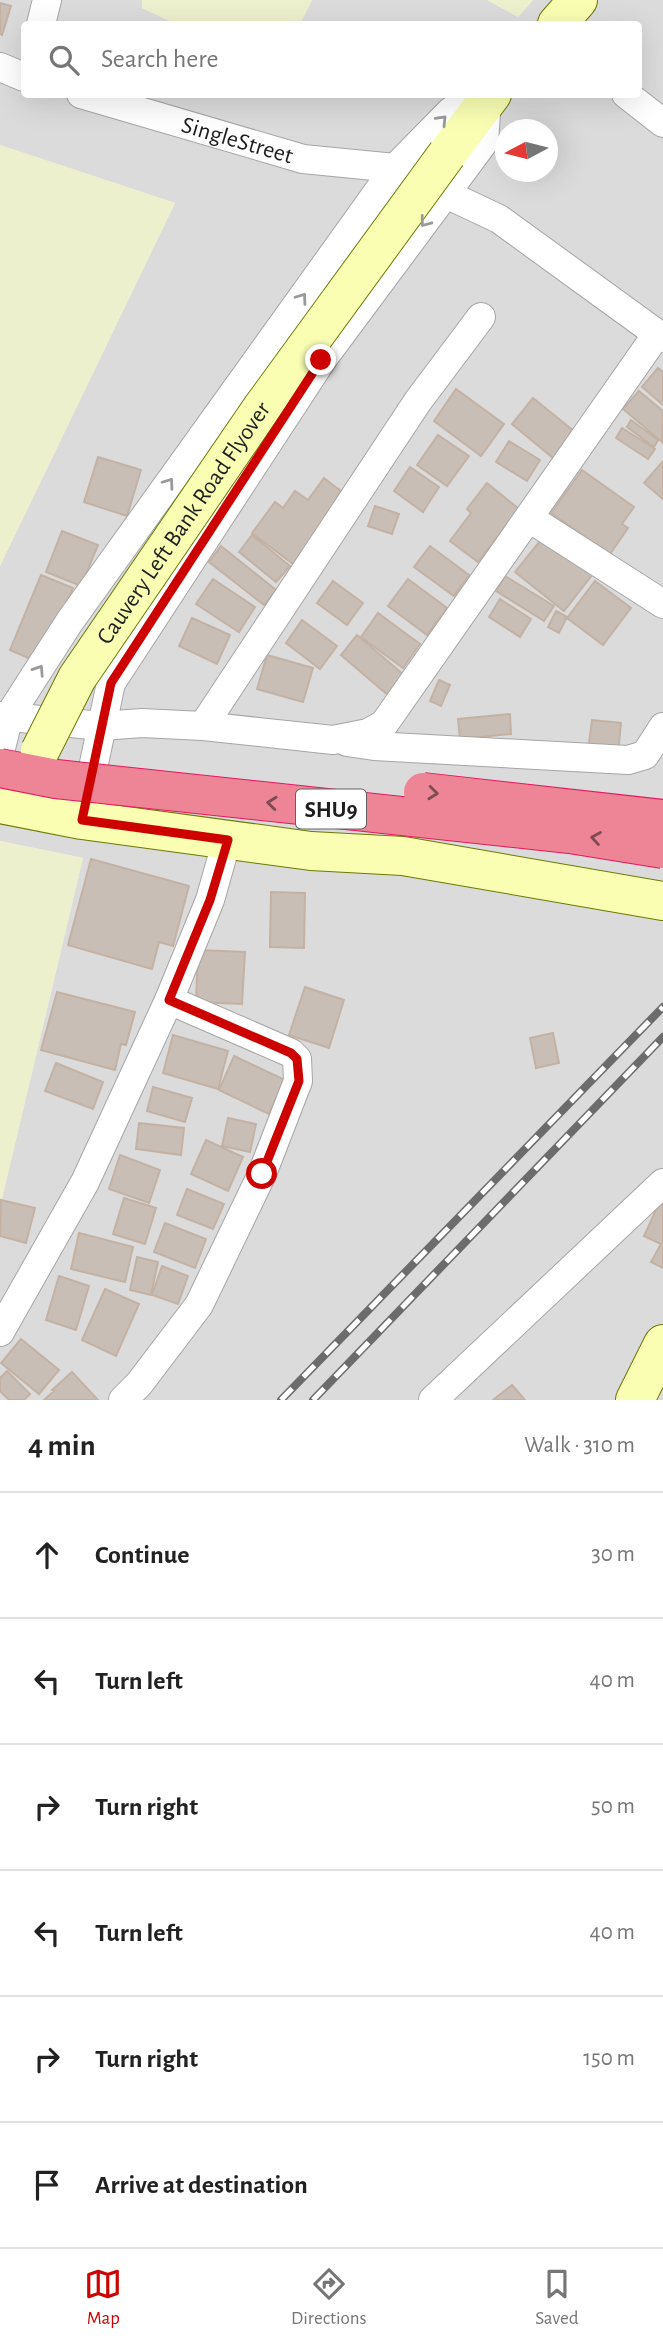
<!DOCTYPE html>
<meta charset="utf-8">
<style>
:root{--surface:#fff;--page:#f6f6f6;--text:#222;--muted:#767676;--line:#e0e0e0;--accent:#cc0300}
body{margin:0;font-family:"Alegreya Sans",sans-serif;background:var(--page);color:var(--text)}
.compass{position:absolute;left:495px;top:119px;width:63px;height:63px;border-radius:50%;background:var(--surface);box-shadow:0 7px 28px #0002;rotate:263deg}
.stop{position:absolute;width:21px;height:21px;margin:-16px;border:5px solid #cc0300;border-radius:50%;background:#fff}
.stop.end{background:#cc0300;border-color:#fff;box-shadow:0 2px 7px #0008}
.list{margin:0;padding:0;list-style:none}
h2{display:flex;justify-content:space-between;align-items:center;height:91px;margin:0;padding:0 28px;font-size:30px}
h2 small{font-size:23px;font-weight:400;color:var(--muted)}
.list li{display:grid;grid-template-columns:46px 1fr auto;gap:21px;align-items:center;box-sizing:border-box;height:126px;padding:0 28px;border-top:2px solid var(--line)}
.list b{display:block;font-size:26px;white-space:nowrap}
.list em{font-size:23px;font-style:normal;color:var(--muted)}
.icon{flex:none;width:38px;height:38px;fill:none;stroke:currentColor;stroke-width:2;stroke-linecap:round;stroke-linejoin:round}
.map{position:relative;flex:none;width:663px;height:1400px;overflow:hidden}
.search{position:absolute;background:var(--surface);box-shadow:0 7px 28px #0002;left:21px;right:21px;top:21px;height:77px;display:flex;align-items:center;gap:18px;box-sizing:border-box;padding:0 24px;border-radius:7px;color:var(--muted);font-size:26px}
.sheet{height:847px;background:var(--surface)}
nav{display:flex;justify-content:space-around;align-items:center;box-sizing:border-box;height:98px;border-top:2px solid var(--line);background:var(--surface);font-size:19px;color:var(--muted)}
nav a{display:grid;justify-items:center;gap:4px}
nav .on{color:var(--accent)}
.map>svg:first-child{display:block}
</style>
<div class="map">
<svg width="663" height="1400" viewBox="0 0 663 1400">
<rect width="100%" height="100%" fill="#f0ece3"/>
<!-- residential -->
<path fill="#dcdbdb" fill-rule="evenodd" d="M0 0H142V8L176 24H24V94H638V24H300L312 0H487L518 17 533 0H663V1400H0V1207L83 858 0 841V566L175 203 0 145ZM505 130H548V172H505Z"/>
<!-- farmland -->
<path fill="#edf0cd" d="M142 0H312L300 24H176L142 8Z
M487 0H533L518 17Z
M0 145 175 203 0 566Z
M0 841 83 858 0 1207Z"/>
<!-- building -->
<path fill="#c8beb6" stroke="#c3b2a4" stroke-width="2" d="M0 3 11 6 2 35 0 34Z
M658 368 663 372V405L642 387Z
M456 389 504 424 481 456 434 421Z
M639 391 663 411 662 442 623 409Z
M533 398 575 432 553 458 512 424Z
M631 420 658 440 654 447 627 427Z
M622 428 655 449 648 459 616 438Z
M438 435 469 456 447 486 417 465Z
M509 441 540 460 527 481 496 462Z
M98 457 141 470 127 516 84 502Z
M663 461V499L644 483Z
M410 467 439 487 423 512 394 491Z
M582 470 634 507 622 524 628 528 610 554 551 513Z
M324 478 346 495 293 564 252 533 275 502 283 508 295 491 308 500Z
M487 483 519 509 478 562 450 541 471 513 467 509Z
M375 506 399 514 392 534 368 526Z
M62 531 98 545 81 586 46 572Z
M252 535 290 566 276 582 239 552Z
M544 536 593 574 564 611 515 572Z
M221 546 276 590 264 605 209 562Z
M430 546 469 575 454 596 414 567Z
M41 575 73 588 48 648 33 660 10 650Z
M505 576 554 606 544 621 496 591Z
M213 579 255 607 239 632 196 604Z
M408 579 447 608 427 635 388 606Z
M333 581 363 603 347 625 317 603Z
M595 581 631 608 603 645 567 618Z
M500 599 531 619 520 637 489 617Z
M556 611 567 617 559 633 548 627Z
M378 613 420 644 403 668 361 637Z
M192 618 230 635 217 664 179 646Z
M302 620 337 646 320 669 286 643Z
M357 635 405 676 389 696 341 655Z
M267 655 313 668 303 702 257 689Z
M439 680 450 685 441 706 430 701Z
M510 714 511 734 460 739 458 719Z
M592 720 621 723 618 754 588 751Z
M91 859 189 886 173 946 159 942 152 969 68 945Z
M271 892 305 893 304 948 270 947Z
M198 950 245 952 242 1004 196 1002Z
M305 987 344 1000 329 1048 289 1035Z
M57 992 135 1012 126 1045 121 1044 115 1070 41 1050Z
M553 1033 559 1063 536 1068 530 1038Z
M173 1035 228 1051 218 1089 163 1073Z
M234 1056 285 1080 269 1114 219 1090Z
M56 1063 103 1082 93 1109 45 1091Z
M153 1087 192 1098 185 1122 147 1111Z
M228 1118 256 1124 250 1152 222 1146Z
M139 1123 184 1128 181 1155 136 1149Z
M206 1140 243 1157 228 1191 191 1174Z
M120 1155 160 1170 149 1203 109 1189Z
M187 1189 224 1204 213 1229 177 1215Z
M663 1195V1268L651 1262 661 1244 644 1236Z
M124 1198 156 1208 145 1244 113 1234Z
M1 1200 35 1208 26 1243 0 1236Z
M165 1223 206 1239 195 1268 154 1252Z
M79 1233 133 1247 125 1282 71 1269Z
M137 1257 158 1262 151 1295 130 1290Z
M162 1266 188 1276 178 1304 152 1295Z
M59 1276 89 1286 76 1330 46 1320Z
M105 1289 139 1304 116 1356 82 1340Z
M21 1339 59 1370 39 1394 1 1363Z
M7 1371 30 1394 24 1400H9L0 1391V1378Z
M72 1372 98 1400H44L54 1391 52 1390Z
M512 1385 525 1400H493Z"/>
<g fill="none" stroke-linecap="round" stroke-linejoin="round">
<!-- street casing -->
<g stroke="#a5a5a5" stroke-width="30">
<g id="street">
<path d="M41 24 47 0"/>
<path d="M0 67 24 77"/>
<path id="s1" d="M81 94 303 159 395 168"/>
<path d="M626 94 663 123"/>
<path d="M446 194 499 219 663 338"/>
<path d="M529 518 663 604"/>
<path d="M0 716 101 726 142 723 203 726 333 740 368 733 384 724 389 717 657 334"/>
<path d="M203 726 418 401 481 317"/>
<path d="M347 742 374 746 628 760 645 755 663 727"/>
<path d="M0 752 9 716 70 621 395 168 451 111 487 100 484 142 322 360 111 683 86 801"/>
<path d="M0 1332 85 1182 169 1000 210 900 227 840"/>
<path d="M123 1400 139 1384 199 1305 262 1174 298 1081 297 1059 291 1053 169 1000"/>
<path d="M433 1400 663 1183"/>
</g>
</g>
<!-- secondary casing -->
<g stroke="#6b7a00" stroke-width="40">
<path id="secondary" d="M557 24 578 0
M447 154 492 94
M0 804 82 820 311 851 403 856 663 901
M635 1400 663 1344"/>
</g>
<!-- street -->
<use href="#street" stroke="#fff" stroke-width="28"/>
<!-- secondary -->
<use href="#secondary" stroke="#f9feb3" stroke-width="38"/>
<!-- rail casing -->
<g stroke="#6c6c6c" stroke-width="8">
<path id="rail" d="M281 1400 663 1007
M313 1400 663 1037"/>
</g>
<!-- rail -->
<use href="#rail" stroke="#fff" stroke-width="5" stroke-dasharray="16" stroke-linecap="butt"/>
<!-- secondary-bridge casing -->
<g stroke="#6b7a00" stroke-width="40" stroke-linecap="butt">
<g id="secondary-bridge">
<path id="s2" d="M40 751 77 678 261 409 447 154"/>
</g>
</g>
<!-- highway-bridge casing -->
<g stroke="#e8165b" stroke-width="40" stroke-linecap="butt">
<path id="highway-bridge" d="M0 768 56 779 570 834 663 849
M423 792 663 819"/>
</g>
<!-- secondary-bridge -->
<use href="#secondary-bridge" stroke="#f9feb3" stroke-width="38"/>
<!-- highway-bridge -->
<use href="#highway-bridge" stroke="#ed8597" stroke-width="38"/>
</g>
<!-- one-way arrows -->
<defs><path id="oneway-chevron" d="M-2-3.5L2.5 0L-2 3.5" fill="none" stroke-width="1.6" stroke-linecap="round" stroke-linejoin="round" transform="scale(1.75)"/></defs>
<g stroke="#9a9a9a">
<use href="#oneway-chevron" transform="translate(442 120) rotate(-46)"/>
<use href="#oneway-chevron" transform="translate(425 222) rotate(127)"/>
<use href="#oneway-chevron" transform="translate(302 298) rotate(-54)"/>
<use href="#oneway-chevron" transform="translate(169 483) rotate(-54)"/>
<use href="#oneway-chevron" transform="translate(39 670) rotate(-57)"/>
</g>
<g stroke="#7b4c54">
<use href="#oneway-chevron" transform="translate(433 793) rotate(6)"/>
<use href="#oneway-chevron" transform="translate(272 803) rotate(-174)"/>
<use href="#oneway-chevron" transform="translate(596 838) rotate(-171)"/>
</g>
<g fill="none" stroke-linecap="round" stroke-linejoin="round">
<!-- route -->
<path stroke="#cc0300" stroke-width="9" d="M262 1174 299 1081 297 1059 291 1053 169 1000 210 900 228 840 82 820 111 683 321 360"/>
</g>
<g text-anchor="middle" stroke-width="5" stroke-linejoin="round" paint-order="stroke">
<!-- shield labels -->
<rect fill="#fff" stroke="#626262" stroke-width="2" x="296" y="789.5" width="70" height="39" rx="5"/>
<g font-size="23" font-weight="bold" fill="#1e1e1e">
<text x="331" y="817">SHU9</text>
</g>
<!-- street labels -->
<g font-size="24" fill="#1e1e1e" stroke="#fff">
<text dy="8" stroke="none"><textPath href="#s1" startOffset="163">SingleStreet</textPath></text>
<text dy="8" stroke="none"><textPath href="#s2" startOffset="270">Cauvery Left Bank Road Flyover</textPath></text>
</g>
</g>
</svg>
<svg class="compass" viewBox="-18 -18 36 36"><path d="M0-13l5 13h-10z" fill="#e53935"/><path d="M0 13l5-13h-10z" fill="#767676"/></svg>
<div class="stop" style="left:262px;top:1174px"></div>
<div class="stop end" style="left:321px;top:360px"></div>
<div class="search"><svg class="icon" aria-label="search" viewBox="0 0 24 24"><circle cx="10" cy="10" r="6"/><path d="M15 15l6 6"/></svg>Search here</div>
</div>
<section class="sheet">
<h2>4 min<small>Walk · 310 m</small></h2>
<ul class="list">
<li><svg class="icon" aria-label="ahead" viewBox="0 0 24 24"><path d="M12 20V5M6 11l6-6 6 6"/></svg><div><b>Continue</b></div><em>30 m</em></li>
<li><svg class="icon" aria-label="left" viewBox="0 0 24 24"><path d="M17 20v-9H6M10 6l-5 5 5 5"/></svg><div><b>Turn left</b></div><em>40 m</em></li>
<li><svg class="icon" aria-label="right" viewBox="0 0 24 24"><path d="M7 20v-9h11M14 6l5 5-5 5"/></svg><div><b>Turn right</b></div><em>50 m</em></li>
<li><svg class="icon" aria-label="left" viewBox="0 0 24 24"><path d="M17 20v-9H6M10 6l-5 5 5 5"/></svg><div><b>Turn left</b></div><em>40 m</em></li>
<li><svg class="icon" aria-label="right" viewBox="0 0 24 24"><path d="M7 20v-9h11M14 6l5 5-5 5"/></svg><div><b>Turn right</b></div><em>150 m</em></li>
<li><svg class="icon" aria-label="arrive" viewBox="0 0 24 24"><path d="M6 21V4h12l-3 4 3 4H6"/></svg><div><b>Arrive at destination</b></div></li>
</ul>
</section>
<nav>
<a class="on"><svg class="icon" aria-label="map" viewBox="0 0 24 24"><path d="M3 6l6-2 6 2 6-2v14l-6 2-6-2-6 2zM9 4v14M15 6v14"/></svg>Map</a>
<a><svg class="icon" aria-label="directions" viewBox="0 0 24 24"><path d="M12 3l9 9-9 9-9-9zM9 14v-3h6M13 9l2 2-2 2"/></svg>Directions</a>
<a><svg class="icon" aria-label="saved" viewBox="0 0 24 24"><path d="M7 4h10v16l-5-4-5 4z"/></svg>Saved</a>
</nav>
